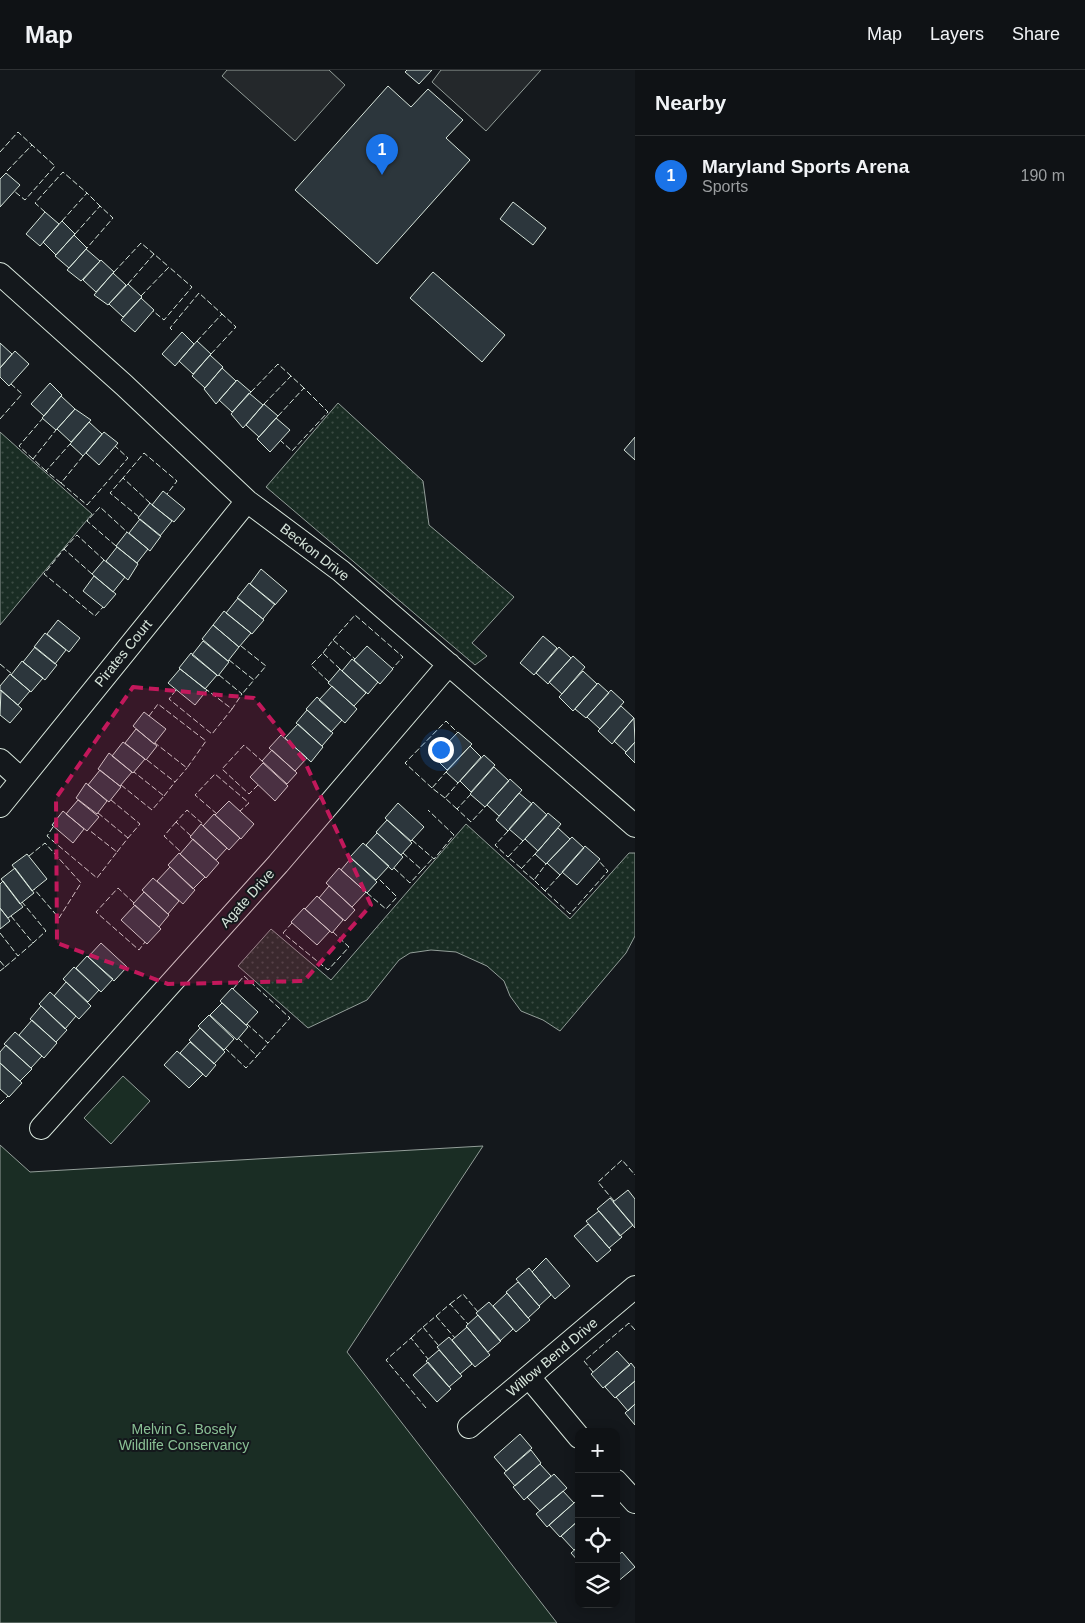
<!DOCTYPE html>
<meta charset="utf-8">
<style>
:root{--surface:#0f1215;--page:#181b1e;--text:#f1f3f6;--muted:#9b9ea0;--line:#2f3234;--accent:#1a73e8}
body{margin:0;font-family:Helvetica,sans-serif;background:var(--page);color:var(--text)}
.controls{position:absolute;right:15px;bottom:15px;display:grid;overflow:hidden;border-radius:10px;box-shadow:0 2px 12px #0003}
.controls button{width:45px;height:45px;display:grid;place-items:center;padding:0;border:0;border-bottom:1px solid var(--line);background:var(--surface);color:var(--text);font:25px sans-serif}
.you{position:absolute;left:440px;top:679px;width:18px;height:18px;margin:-12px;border:4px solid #fff;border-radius:50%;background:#1a73e8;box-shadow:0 0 0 8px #1a73e833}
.badge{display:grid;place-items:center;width:32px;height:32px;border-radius:50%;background:var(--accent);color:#fff;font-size:16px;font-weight:700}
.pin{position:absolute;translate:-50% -41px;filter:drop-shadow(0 1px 2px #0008)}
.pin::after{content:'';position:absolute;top:26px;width:18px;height:15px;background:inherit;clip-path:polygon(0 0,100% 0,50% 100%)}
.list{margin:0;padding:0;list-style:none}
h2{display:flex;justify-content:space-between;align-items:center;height:65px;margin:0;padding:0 20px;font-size:21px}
h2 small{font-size:16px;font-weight:400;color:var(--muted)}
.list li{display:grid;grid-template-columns:32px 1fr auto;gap:15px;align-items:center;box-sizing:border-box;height:80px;padding:0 20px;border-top:1px solid var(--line)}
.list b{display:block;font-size:19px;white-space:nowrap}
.list p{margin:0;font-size:16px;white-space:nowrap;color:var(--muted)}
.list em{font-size:16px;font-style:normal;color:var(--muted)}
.icon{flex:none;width:28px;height:28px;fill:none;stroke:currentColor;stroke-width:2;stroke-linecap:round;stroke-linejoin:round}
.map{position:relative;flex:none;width:635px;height:1553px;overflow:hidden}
header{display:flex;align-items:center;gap:30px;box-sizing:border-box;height:70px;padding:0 25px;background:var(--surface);border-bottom:1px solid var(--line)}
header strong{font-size:24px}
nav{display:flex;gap:28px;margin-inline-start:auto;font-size:18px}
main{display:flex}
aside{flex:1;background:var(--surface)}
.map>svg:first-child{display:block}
</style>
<header>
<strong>Map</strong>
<nav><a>Map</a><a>Layers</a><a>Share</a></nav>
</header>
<main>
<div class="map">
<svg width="635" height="1553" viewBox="0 0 635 1553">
<defs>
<pattern id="grass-dots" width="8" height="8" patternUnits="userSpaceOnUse" patternTransform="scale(1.25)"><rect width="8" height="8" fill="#1a2d24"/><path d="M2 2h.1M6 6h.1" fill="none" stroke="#3b4b43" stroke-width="1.8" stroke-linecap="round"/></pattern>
</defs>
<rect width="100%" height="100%" fill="#14181c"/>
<!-- grass -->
<path fill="url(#grass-dots)" stroke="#939e99" d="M338 333 423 411 429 455 514 527 472 573 487 586 475 595 266 417Z
M0 362 92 444 0 555Z
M466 754 570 849 629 783H635V866L626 883 560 961 543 950 521 941 510 926 504 911 487 896 456 882 431 880 410 883 399 890 367 930 308 958 238 896 271 859 331 910Z"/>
<!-- park -->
<path fill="#1a2d24" stroke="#939e99" d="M123 1006 150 1031 111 1074 84 1048Z
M0 1075 30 1102 483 1076 347 1282 557 1553H0Z"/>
<!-- parking -->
<path fill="#24282b" stroke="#939e99" d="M227 0H329L345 15 295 71 222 6Z
M441 0H541L486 61 432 12Z"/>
<!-- building -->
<path fill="#2c363c" stroke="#d8e6dc" d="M407 0H432L419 14 405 2Z
M388 16 411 37 428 19 463 50 446 68 470 90 377 194 295 120Z
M6 103 20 115 0 137V109Z
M513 132 546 158 533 175 500 149Z
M45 142 59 154 40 176 26 164Z
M62 151 75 164 56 185 43 172Z
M74 165 87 178 69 198 55 186Z
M86 179 100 191 81 211 67 200Z
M101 190 114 202 96 222 83 210Z
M433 202 505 265 482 292 410 228Z
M113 203 126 215 108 235 94 225Z
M128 214 142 227 123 247 109 234Z
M141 228 154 240 135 262 121 250Z
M182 262 194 274 175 296 162 284Z
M197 271 211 284 193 304 179 291Z
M0 273 12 284 0 298Z
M15 281 29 294 9 316 0 307V298Z
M210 285 223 297 205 318 192 306Z
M222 298 236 311 216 334 204 319Z
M237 310 251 322 232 342 219 330Z
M50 313 62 325 44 346 31 334Z
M249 323 263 335 243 358 231 344Z
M61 326 75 339 56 360 42 348Z
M264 334 278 346 259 367 246 355Z
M75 339 91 350 71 372 57 359Z
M276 348 290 360 270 382 257 369Z
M89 352 102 364 83 386 70 374Z
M104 362 118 373 99 395 86 383Z
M635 367V390L624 380Z
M163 421 185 439 174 452 152 435Z
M150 433 172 451 160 466 138 448Z
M140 449 161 466 150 481 129 463Z
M127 462 148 479 137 493 116 476Z
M117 477 138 494 128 510 106 491Z
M104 490 125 507 113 522 92 504Z
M261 499 287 521 275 535 250 514Z
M94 506 116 524 104 538 83 521Z
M249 513 275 534 263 549 237 528Z
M238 528 264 550 252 564 226 543Z
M224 541 251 563 239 577 213 555Z
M58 550 80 568 69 582 47 564Z
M213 555 239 577 228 591 202 569Z
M45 563 66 580 55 594 34 577Z
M543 566 557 578 534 605 520 593Z
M203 571 229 592 218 606 192 585Z
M367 576 393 599 380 614 354 590Z
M35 577 57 595 45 610 23 592Z
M559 577 571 588 548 614 536 603Z
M191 583 217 605 205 619 179 598Z
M573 586 585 597 562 624 549 612Z
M352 589 378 612 368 624 342 601Z
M22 591 43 608 31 622 11 605Z
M180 599 207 620 195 635 168 613Z
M340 599 366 623 354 636 328 613Z
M583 601 597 614 573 641 559 627Z
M10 604 30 621 18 635 0 620V616Z
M598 613 609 623 586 648 575 639Z
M332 616 357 639 345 653 319 630Z
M1 620 22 639 10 653 0 645Z
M611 620 624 632 600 659 587 647Z
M317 627 342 650 331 662 306 639Z
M621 636 634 648 612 674 598 661Z
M307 640 333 663 322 676 296 653Z
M144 642 166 659 154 674 133 656Z
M634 648 635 672 626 682 614 671Z
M298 654 323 677 311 692 285 668Z
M136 659 157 676 146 690 125 673Z
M458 662 472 674 447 700 434 687Z
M281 665 307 688 295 701 269 678Z
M123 672 145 689 133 703 112 686Z
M635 672V693L625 683Z
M470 676 481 687 458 713 446 702Z
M272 680 297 703 287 714 262 691Z
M109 683 132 702 120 716 98 699Z
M484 685 495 695 471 722 460 711Z
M263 693 288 716 275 731 250 707Z
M494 697 509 711 485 737 470 724Z
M100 700 121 717 109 732 88 715Z
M510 709 522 720 499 746 487 735Z
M86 713 107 731 97 744 76 728Z
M519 723 532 734 508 761 496 750Z
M78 730 99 747 87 761 66 744Z
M229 731 254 754 241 769 215 745Z
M533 732 547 745 523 771 509 759Z
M398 733 424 757 411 771 385 748Z
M63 741 84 759 73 773 52 755Z
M548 743 561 754 538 781 525 769Z
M214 744 240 768 229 780 203 756Z
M387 750 412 773 401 785 376 762Z
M201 754 227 778 216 790 190 767Z
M558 758 570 769 546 794 535 784Z
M377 763 403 787 392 800 366 775Z
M572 767 584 778 560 805 547 793Z
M193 769 219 793 206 808 180 784Z
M363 773 389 796 376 810 350 787Z
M585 776 600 789 577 815 562 802Z
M179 783 205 807 193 819 168 795Z
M27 784 47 809 32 821 12 795Z
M351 788 377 812 367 823 341 800Z
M170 797 195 820 183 834 157 811Z
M15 798 34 823 20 834 1 809Z
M339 798 366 822 352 837 326 813Z
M153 808 179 831 168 844 142 820Z
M3 811 23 837 8 848 0 838V814Z
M329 816 355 840 345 851 319 828Z
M144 822 169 845 159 857 133 834Z
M317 826 343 850 332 863 305 839Z
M135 835 161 859 147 874 121 850Z
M0 838 10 851 0 859Z
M304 838 330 861 317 875 291 852Z
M101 873 127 897 114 911 88 887Z
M87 886 113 909 101 922 76 898Z
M74 897 99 920 88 932 63 909Z
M66 912 91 936 79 949 54 926Z
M232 918 258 942 246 955 220 931Z
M50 922 76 946 65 959 39 934Z
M222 933 248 957 237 970 210 945Z
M41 936 67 960 56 972 30 949Z
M209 945 234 969 224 980 198 956Z
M32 950 57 973 44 988 19 965Z
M200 958 225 982 214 994 189 970Z
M15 962 42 986 31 998 4 974Z
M190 972 216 995 206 1007 180 983Z
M6 975 32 999 20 1011 0 993V982Z
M177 981 203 1004 189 1018 164 995Z
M0 993 22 1013 9 1027 0 1019Z
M628 1120 635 1129V1158L613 1132Z
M610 1128 633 1155 620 1166 597 1139Z
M599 1141 622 1167 609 1178 586 1151Z
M588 1154 611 1180 597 1192 574 1166Z
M546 1188 570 1216 555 1229 532 1202Z
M529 1198 551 1225 539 1236 516 1209Z
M518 1212 540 1237 528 1248 506 1222Z
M507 1223 530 1250 516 1262 493 1236Z
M489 1232 513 1259 500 1271 476 1243Z
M478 1245 501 1271 488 1282 466 1256Z
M467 1257 490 1285 475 1297 452 1270Z
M449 1267 472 1294 460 1304 437 1277Z
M439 1280 462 1306 449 1317 426 1291Z
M617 1281 630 1295 603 1318 591 1304Z
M428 1292 451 1319 437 1332 413 1305Z
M631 1293 635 1298V1311L615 1328 605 1317Z
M635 1311V1334L628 1341 616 1327Z
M635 1334V1355L625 1343Z
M520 1364 532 1378 506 1401 494 1387Z
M531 1380 541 1393 515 1416 504 1403Z
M540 1394 551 1406 524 1430 513 1417Z
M554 1404 567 1418 540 1441 527 1427Z
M563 1421 574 1433 547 1457 536 1444Z
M575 1432 579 1436V1450L560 1467 549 1455Z
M579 1450V1476L574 1480 561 1466Z
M579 1476V1492L571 1483Z
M622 1482 635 1497 616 1513V1487Z"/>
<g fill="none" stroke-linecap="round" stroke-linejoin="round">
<!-- minor casing -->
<g stroke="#d8e6dc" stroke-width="24">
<path id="minor" d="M0 204 124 315 247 431 341 501 635 756
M0 690 21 709
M0 736 247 431
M41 1058 278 794 449 594
M529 1307 579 1367
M469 1357 635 1217
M616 1411 635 1432"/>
</g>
<!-- minor -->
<use href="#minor" stroke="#14181c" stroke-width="22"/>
<!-- fence -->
<path stroke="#d8e6dc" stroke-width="1" stroke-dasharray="6 2.5" stroke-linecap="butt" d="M0 82 18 62 32 75
M7 101 32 75 55 96 25 130 14 121
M45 142 35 133 63 102 87 123
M62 151 87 123 100 136
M75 164 100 136 113 148 87 178
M114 202 141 173 154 184
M128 214 154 184 169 197
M141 226 169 197 192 217 164 250 153 241
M172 260 170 258 199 223 222 244 197 271
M211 284 236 257 222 244
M251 322 278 294 291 306
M264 334 291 306 304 318
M278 346 304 318 328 342 292 381 281 371
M0 349 22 324 11 314
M83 386 61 413 87 435 128 388 115 376
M33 389 19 376 43 348
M46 401 33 389 56 360
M123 408 110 423 139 447
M61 413 46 401 70 374
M150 433 123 408 144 383 177 411 167 424
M116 476 87 451 100 437 127 462
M64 479 77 465 104 490
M92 504 64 479 44 504 95 546 103 537
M333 570 355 545 403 587 392 599
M241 576 266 596 254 610
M323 583 333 570 355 589
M229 590 254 610 242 624
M0 594 12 604
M219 605 242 624 232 639
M329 612 311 595 323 583 340 599
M176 620 169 629 212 664 232 639 207 620
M149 646 158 634 206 671 187 698 155 673
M147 690 175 712 187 698
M121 715 152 740 164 726 134 702
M258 715 249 724 222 699 244 675 262 691
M432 718 405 693 446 651 457 662
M471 724 457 739 471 752 485 737
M164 726 175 712
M445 728 432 718 446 702
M111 730 140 754 128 768
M457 739 445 728 458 713
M98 743 128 768 117 782
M217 744 195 725 215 704 249 733 240 741
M176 752 164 766 181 782
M53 757 47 766 97 808 117 782 89 760
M508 761 495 775 508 787
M191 766 176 752 187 740 204 755
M412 770 434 789 454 765 428 740
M403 783 422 800 433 788
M29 786 45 773 81 813 59 848 34 819
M394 798 410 813 422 800
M521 798 508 787 523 771
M560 805 545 821 570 844 608 801 598 790
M534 810 521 799 535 784
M545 821 534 810 546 794
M367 823 386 839 397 827 378 808
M134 833 118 818 96 842 139 880 145 872
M11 846 33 873 46 861 22 832
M292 853 283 863 328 900 349 877 333 862
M0 863 18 886 33 873
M0 891 5 897 0 901
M5 897 18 886
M233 919 244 906 290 948 268 973 247 954
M238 968 257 986 268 973
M225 978 246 998 257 986
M0 1034 8 1026
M614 1131 598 1112 622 1090 635 1105
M450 1234 463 1224 478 1242
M436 1246 450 1234 468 1254
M423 1257 436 1246 455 1268
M411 1268 423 1257 438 1275
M593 1302 584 1291 629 1253 635 1260
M426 1338 386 1290 411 1268 428 1289"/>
</g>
<!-- marked area -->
<path fill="#c2185b" fill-opacity="0.2" stroke="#c2185b" stroke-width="4" stroke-dasharray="10 6" stroke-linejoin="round" d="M133 617 254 628 304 690 371 835 304 911 168 914 57 873 56 728Z"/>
<g text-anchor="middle" stroke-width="4" stroke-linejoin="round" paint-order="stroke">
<!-- street labels -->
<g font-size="14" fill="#d8e6dc" stroke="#14181c">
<text transform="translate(315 482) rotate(38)" y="5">Beckon Drive</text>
<text transform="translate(123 583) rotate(-51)" y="5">Pirates Court</text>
<text transform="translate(247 828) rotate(-48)" y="5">Agate Drive</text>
<text transform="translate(552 1287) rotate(-40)" y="5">Willow Bend Drive</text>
</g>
<!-- park labels -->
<g font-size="14" fill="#8ac095" stroke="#14181c">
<text x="184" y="1364">Melvin G. Bosely<tspan x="184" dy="16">Wildlife Conservancy</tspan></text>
</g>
</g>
</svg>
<div class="controls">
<button>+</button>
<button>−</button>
<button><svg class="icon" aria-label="locate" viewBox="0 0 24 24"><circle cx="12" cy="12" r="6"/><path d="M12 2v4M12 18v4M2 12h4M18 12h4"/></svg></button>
<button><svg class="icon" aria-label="layers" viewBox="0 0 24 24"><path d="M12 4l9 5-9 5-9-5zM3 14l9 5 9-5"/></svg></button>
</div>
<div class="you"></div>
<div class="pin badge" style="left:382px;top:105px">1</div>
</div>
<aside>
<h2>Nearby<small></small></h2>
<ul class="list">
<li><span class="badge">1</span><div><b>Maryland Sports Arena</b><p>Sports</p></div><em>190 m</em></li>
</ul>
</aside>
</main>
